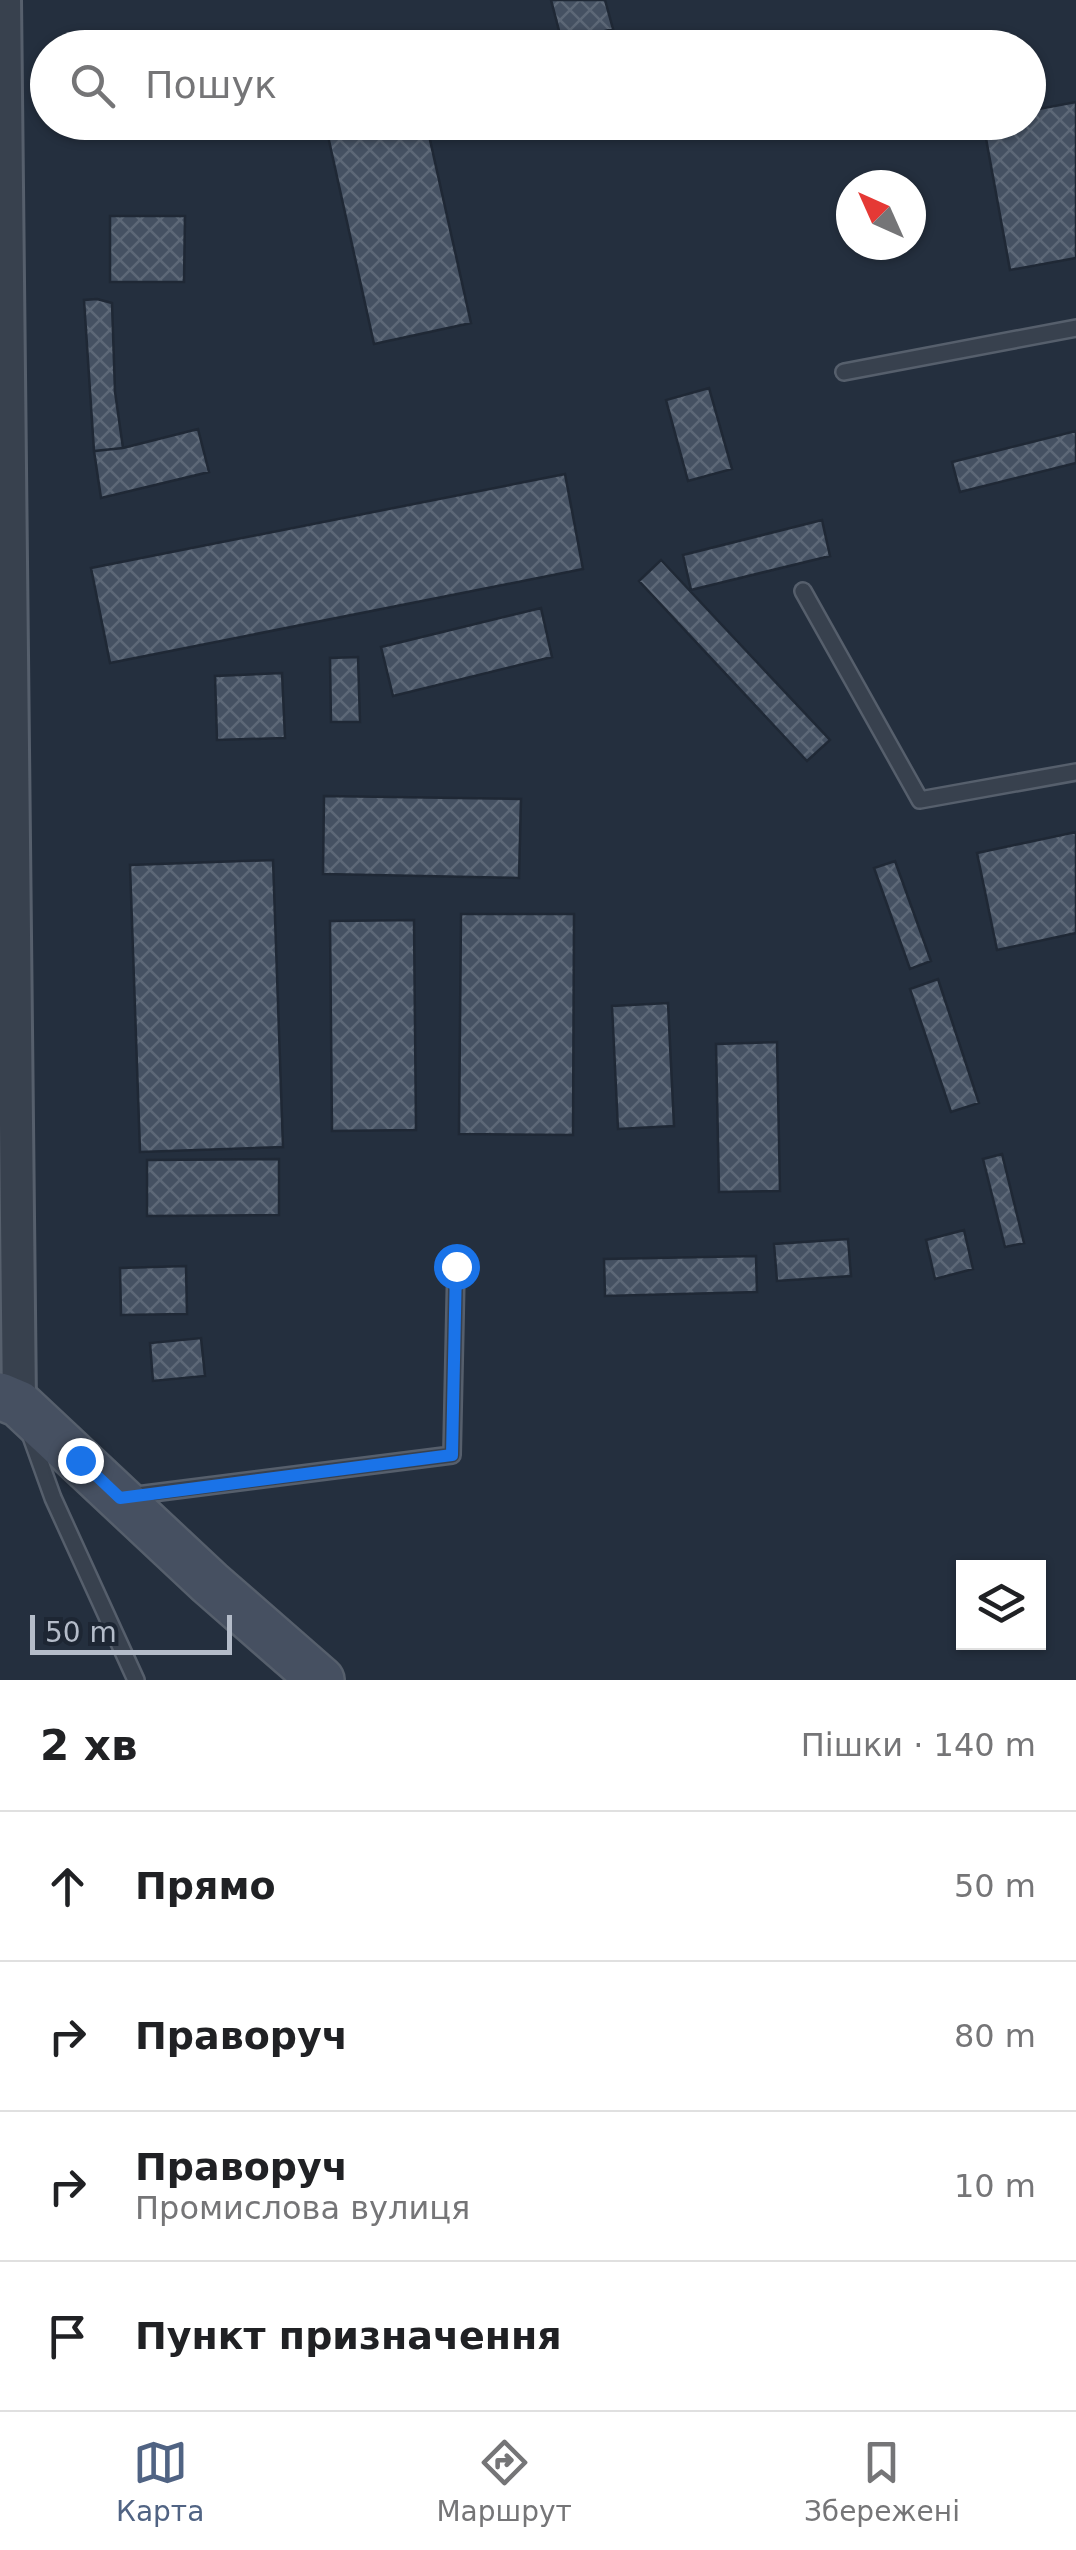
<!DOCTYPE html>
<html lang="uk">
<meta charset="utf-8">
<style>
:root{--surface:#fff;--page:#f6f6f6;--text:#202124;--muted:#757577;--line:#e0e0e0;--accent:#506383}
body{margin:0;font-family:"DejaVu Sans",sans-serif;background:var(--page);color:var(--text)}
.controls{position:absolute;right:30px;bottom:30px;display:grid;overflow:hidden;border-radius:0px;box-shadow:0 2px 8px #0004}
.controls button{width:90px;height:90px;display:grid;place-items:center;padding:0;border:0;border-bottom:2px solid var(--line);background:var(--surface);color:var(--text);font:50px sans-serif}
.compass{position:absolute;left:836px;top:170px;width:90px;height:90px;border-radius:50%;background:var(--surface);box-shadow:0 2px 8px #0004;rotate:315deg}
.scale{position:absolute;left:30px;bottom:25px;width:202px;box-sizing:border-box;padding-left:10px;border:5px solid #b4bcc9;border-top:0;font-size:28px;line-height:35px;white-space:nowrap;color:#b4bcc9;-webkit-text-stroke:8px #1d2633;paint-order:stroke}
.stop{position:absolute;width:30px;height:30px;margin:-22px;border:8px solid #1a73e8;border-radius:50%;background:#fff}
.stop.end{background:#1a73e8;border-color:#fff;box-shadow:0 2px 10px #0008}
.list{margin:0;padding:0;list-style:none}
h2{display:flex;justify-content:space-between;align-items:center;height:130px;margin:0;padding:0 40px;font-size:42px}
h2 small{font-size:32px;font-weight:400;color:var(--muted)}
.list li{display:grid;grid-template-columns:65px 1fr auto;gap:30px;align-items:center;box-sizing:border-box;height:150px;padding:0 40px;border-top:2px solid var(--line)}
.list b{display:block;font-size:38px;white-space:nowrap}
.list p{margin:0;font-size:32px;white-space:nowrap;color:var(--muted)}
.list em{font-size:32px;font-style:normal;color:var(--muted)}
.icon{flex:none;width:55px;height:55px;fill:none;stroke:currentColor;stroke-width:2;stroke-linecap:round;stroke-linejoin:round}
.map{position:relative;flex:none;width:1076px;height:1680px;overflow:hidden}
.search{position:absolute;background:var(--surface);box-shadow:0 2px 8px #0004;left:30px;right:30px;top:30px;height:110px;display:flex;align-items:center;gap:25px;box-sizing:border-box;padding:0 35px;border-radius:55px;color:var(--muted);font-size:38px}
.sheet{height:730px;background:var(--surface)}
nav{display:flex;justify-content:space-around;align-items:center;box-sizing:border-box;height:140px;border-top:2px solid var(--line);background:var(--surface);font-size:28px;color:var(--muted)}
nav a{display:grid;justify-items:center;gap:5px}
nav .on{color:var(--accent)}
.map>svg:first-child{display:block}
</style>
<div class="map">
<svg width="1076" height="1680" viewBox="0 0 1076 1680">
<defs>
<pattern id="building-cross-hatch" width="8" height="8" patternUnits="userSpaceOnUse" patternTransform="scale(2.5)"><rect width="8" height="8" fill="#455162"/><path d="M0 0l8 8M0 8l8-8" fill="none" stroke="#5d6877"/></pattern>
</defs>
<rect width="100%" height="100%" fill="#242f3e"/>
<!-- building -->
<path fill="url(#building-cross-hatch)" stroke="#1f2835" stroke-width="2.5" d="M551 0H605L613 29 562 42Z
M449 36 451 48H387Z
M1076 102V258L1010 270 983 122H1028V111Z
M344 122H426L471 323 374 344 326 127Z
M110 216H185L184 282H110Z
M97 299 112 303 115 392 123 448 94 451 84 300Z
M709 388 732 469 688 481 666 400Z
M198 429 209 472 101 498 94 451 123 448Z
M1076 431V463L960 492 952 462Z
M565 474 583 569 110 663 91 568Z
M822 520 830 556 691 590 683 555Z
M661 560 830 740 807 761 639 581Z
M541 608 552 657 393 696 381 647Z
M358 657 360 722H331L330 658Z
M282 673 285 738 217 740 215 676Z
M324 796 521 799 519 878 323 874Z
M1076 832V933L997 950 977 853Z
M273 860 283 1147 140 1152 130 865Z
M895 861 931 961 910 969 874 868Z
M461 914H574L573 1135 459 1134Z
M414 920 416 1130 332 1131 330 921Z
M938 979 979 1103 951 1112 910 989Z
M668 1003 674 1126 618 1129 612 1006Z
M777 1042 780 1191 719 1192 716 1044Z
M1002 1154 1024 1243 1005 1247 983 1159Z
M279 1159V1215L147 1216V1160Z
M964 1230 973 1269 935 1279 926 1240Z
M848 1239 851 1276 777 1281 774 1244Z
M756 1256 757 1292 605 1296 604 1259Z
M186 1266 187 1314 121 1315 120 1268Z
M201 1338 205 1376 153 1381 150 1343Z"/>
<g fill="none" stroke-linecap="round" stroke-linejoin="round">
<!-- lane casing -->
<g stroke="#565f6c" stroke-width="20">
<path id="lane" d="M844 372 1076 328
M803 591 920 800 1076 772
M29 1431 53 1498 136 1680
M129 1496 452 1455 456 1266"/>
</g>
<!-- street casing -->
<g stroke="#565f6c" stroke-width="38">
<path id="street" d="M4 0 19 1404"/>
</g>
<!-- secondary casing -->
<g stroke="#565f6c" stroke-width="50">
<path id="secondary" d="M0 1396 19 1404 210 1583 321 1680"/>
</g>
<!-- lane -->
<use href="#lane" stroke="#38414e" stroke-width="15"/>
<!-- street -->
<use href="#street" stroke="#38414e" stroke-width="32"/>
<!-- secondary -->
<use href="#secondary" stroke="#465061" stroke-width="45"/>
</g>
<g fill="none" stroke-linecap="round" stroke-linejoin="round">
<!-- route -->
<path stroke="#1a73e8" stroke-width="12" d="M80 1460 120 1498 452 1455 456 1266"/>
</g>
</svg>
<div class="controls">
<button><svg class="icon" aria-label="layers" viewBox="0 0 24 24"><path d="M12 4l9 5-9 5-9-5zM3 14l9 5 9-5"/></svg></button>
</div>
<svg class="compass" viewBox="-18 -18 36 36"><path d="M0-13l5 13h-10z" fill="#e53935"/><path d="M0 13l5-13h-10z" fill="#757577"/></svg>
<div class="scale">50 m</div>
<div class="stop" style="left:456px;top:1266px"></div>
<div class="stop end" style="left:80px;top:1460px"></div>
<div class="search"><svg class="icon" aria-label="search" viewBox="0 0 24 24"><circle cx="10" cy="10" r="6"/><path d="M15 15l6 6"/></svg>Пошук</div>
</div>
<section class="sheet">
<h2>2 хв<small>Пішки · 140 m</small></h2>
<ul class="list">
<li><svg class="icon" aria-label="ahead" viewBox="0 0 24 24"><path d="M12 20V5M6 11l6-6 6 6"/></svg><div><b>Прямо</b></div><em>50 m</em></li>
<li><svg class="icon" aria-label="right" viewBox="0 0 24 24"><path d="M7 20v-9h11M14 6l5 5-5 5"/></svg><div><b>Праворуч</b></div><em>80 m</em></li>
<li><svg class="icon" aria-label="right" viewBox="0 0 24 24"><path d="M7 20v-9h11M14 6l5 5-5 5"/></svg><div><b>Праворуч</b><p>Промислова вулиця</p></div><em>10 m</em></li>
<li><svg class="icon" aria-label="arrive" viewBox="0 0 24 24"><path d="M6 21V4h12l-3 4 3 4H6"/></svg><div><b>Пункт призначення</b></div></li>
</ul>
</section>
<nav>
<a class="on"><svg class="icon" aria-label="map" viewBox="0 0 24 24"><path d="M3 6l6-2 6 2 6-2v14l-6 2-6-2-6 2zM9 4v14M15 6v14"/></svg>Карта</a>
<a><svg class="icon" aria-label="directions" viewBox="0 0 24 24"><path d="M12 3l9 9-9 9-9-9zM9 14v-3h6M13 9l2 2-2 2"/></svg>Маршрут</a>
<a><svg class="icon" aria-label="saved" viewBox="0 0 24 24"><path d="M7 4h10v16l-5-4-5 4z"/></svg>Збережені</a>
</nav>
